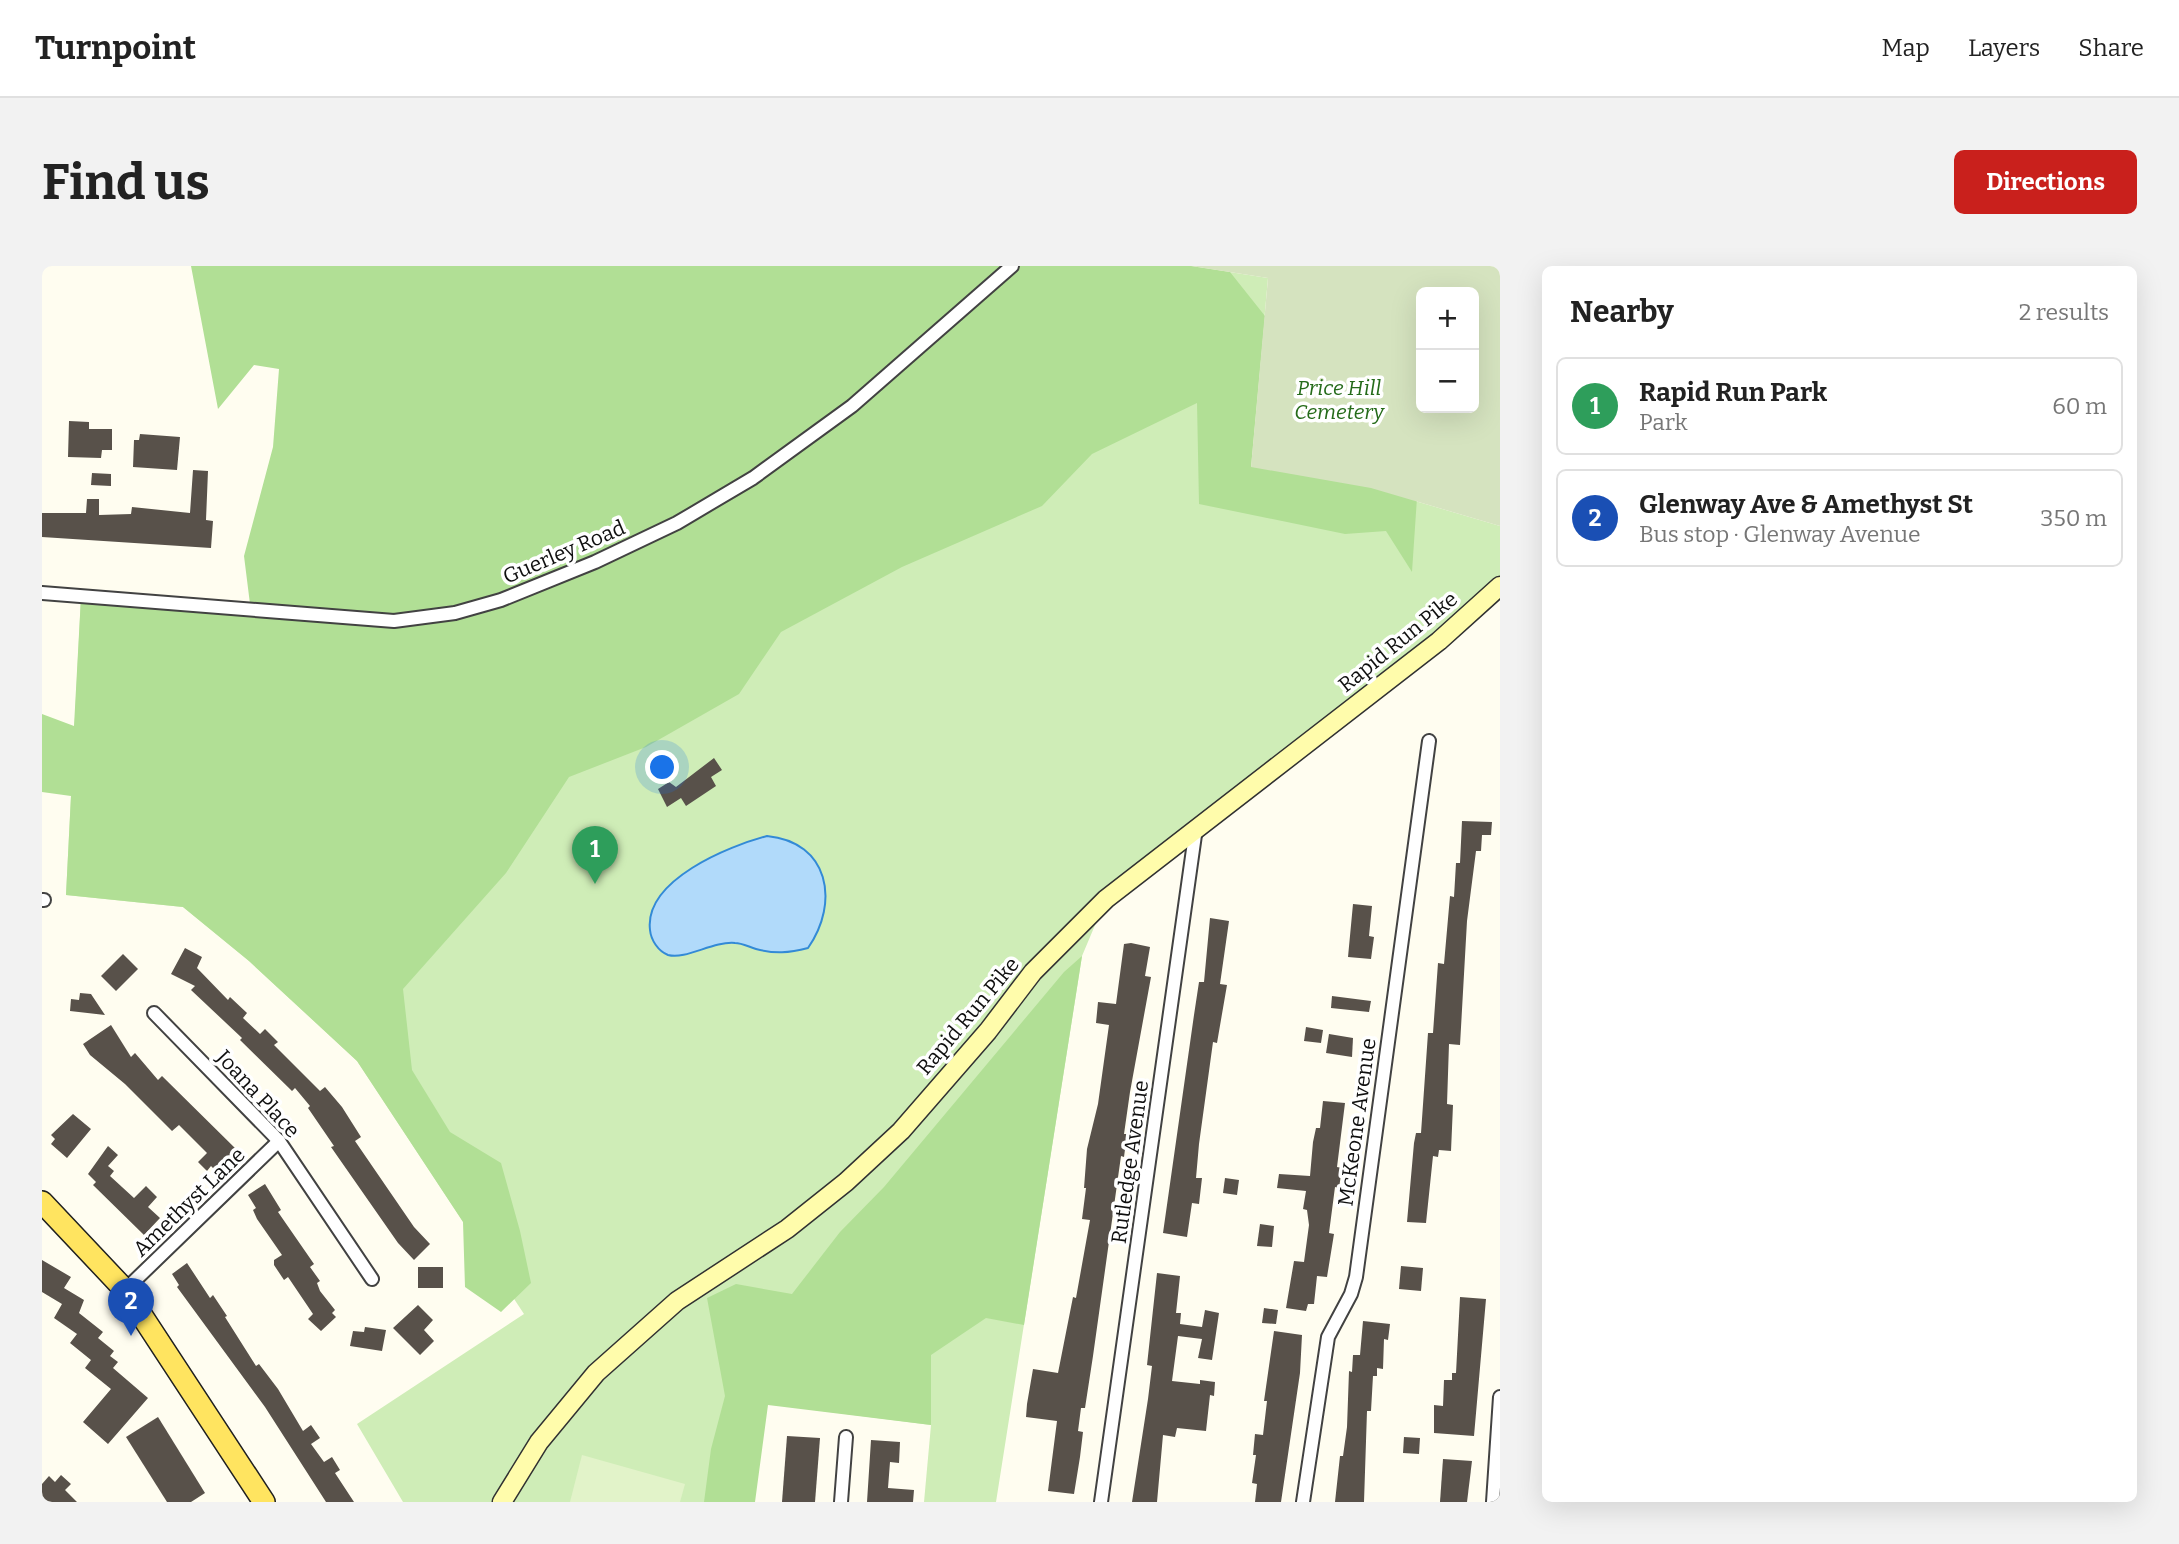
<!DOCTYPE html>
<meta charset="utf-8">
<style>
:root{--surface:#fff;--page:#f2f2f2;--text:#222;--muted:#767676;--line:#e0e0e0;--accent:#c9201c}
body{margin:0;font-family:Bitter,serif;background:var(--page);color:var(--text)}
.controls{position:absolute;right:21px;top:21px;display:grid;overflow:hidden;border-radius:10px;box-shadow:0 7px 28px #0002}
.controls button{width:63px;height:63px;display:grid;place-items:center;padding:0;border:0;border-bottom:2px solid var(--line);background:var(--surface);color:var(--text);font:35px sans-serif}
.you{position:absolute;left:621px;top:502px;width:24px;height:24px;margin:-18px;border:5px solid #fff;border-radius:50%;background:#1a73e8;box-shadow:0 0 0 10px #1a73e833}
.badge{display:grid;place-items:center;width:46px;height:46px;border-radius:50%;background:var(--accent);color:#fff;font-size:23px;font-weight:700}
.pin{position:absolute;translate:-50% -58px;filter:drop-shadow(0 2px 4px #0008)}
.pin::after{content:'';position:absolute;top:37px;width:24px;height:21px;background:inherit;clip-path:polygon(0 0,100% 0,50% 100%)}
.list{margin:0;padding:0;list-style:none}
h2{display:flex;justify-content:space-between;align-items:center;height:91px;margin:0;padding:0 28px;font-size:30px}
h2 small{font-size:23px;font-weight:400;color:var(--muted)}
.list li{display:grid;grid-template-columns:46px 1fr auto;gap:21px;align-items:center;box-sizing:border-box;height:98px;margin:0 14px 14px;padding:0 14px;border:2px solid var(--line);border-radius:10px}
.list b{display:block;font-size:26px;white-space:nowrap}
.list p{margin:0;font-size:23px;white-space:nowrap;color:var(--muted)}
.list em{font-size:23px;font-style:normal;color:var(--muted)}
.map{position:relative;flex:none;width:1458px;height:1236px;overflow:hidden;border-radius:10px}
header{display:flex;align-items:center;gap:42px;box-sizing:border-box;height:98px;padding:0 35px;background:var(--surface);border-bottom:2px solid var(--line)}
header strong{font-size:33px}
nav{display:flex;gap:38px;margin-inline-start:auto;font-size:24px}
.intro{display:flex;align-items:center;justify-content:space-between;box-sizing:border-box;height:168px;padding:0 42px}
h1{margin:0;font-size:49px}
.button{padding:18px 32px;border-radius:10px;background:var(--accent);color:#fff;font-size:24px;font-weight:700}
main{display:flex;gap:42px;padding:0 42px}
aside{flex:1;background:var(--surface);border-radius:10px;box-shadow:0 7px 28px #0002}
.map>svg:first-child{display:block}
.green{fill:#cfedb7}
.forest{fill:#b1df95}
.cemetery{fill:#d5e3bf;fill-rule:evenodd}
.pitch{fill:#e2f3c9}
.water{fill:#b1dafa;stroke:#338ad6;stroke-width:2}
.building{fill:#58514a}
.lines{fill:none;stroke-linecap:round;stroke-linejoin:round}
.street-casing{stroke:#424242;stroke-width:16}
.secondary-casing{stroke:#313131;stroke-width:21}
.primary-casing{stroke:#202020;stroke-width:24}
.street{stroke:#fff;stroke-width:12}
.secondary{stroke:#fffcab;stroke-width:18}
.primary{stroke:#ffe460;stroke-width:21}
.labels{text-anchor:middle;dominant-baseline:central;stroke-width:7;stroke-linejoin:round;paint-order:stroke}
.park-label{font-size:21px;font-style:italic;fill:#256b1a;stroke:#fff}
.street-label{font-size:21px;fill:#0f0f0f;stroke:#fff}
</style>
<header>
<strong>Turnpoint</strong>
<nav><a>Map</a><a>Layers</a><a>Share</a></nav>
</header>
<div class="intro"><h1>Find us</h1><a class="button">Directions</a></div>
<main>
<div class="map">
<svg width="1458" height="1236" viewBox="0 0 1458 1236">
<rect width="100%" height="100%" fill="#fffdf0"/>
<path class="green" d="M1149,0L1226,12L1209,201L1329,222L1458,260V320L1064,633L1040,690L954,1236H882L889,1159L694,1134L667,1236H361L315,1158L482,1048L315,795L207,695L141,641L24,629L39,331L210,346Z"/>
<g class="forest">
<path d="M149,0H1149L1188,6L1223,50L1209,201L1377,202L1370,306L1344,265L1303,268L1157,238L1155,137L1050,188L1000,240L860,301L739,366L697,428L604,481L527,511L464,607L361,723L370,804L408,866L459,897L478,965L489,1017L459,1046L423,1021L421,956L315,795L207,695L141,641L24,629L29,530L0,526V448L32,460L39,331L209,346L202,290L231,181L237,103L212,99L176,143Z"/>
<path d="M1040,690L982,1059L944,1052L889,1089V1159L726,1139L713,1236H662L669,1183L683,1130L665,1032L694,1018L750,1028L798,966L842,921L1022,706Z"/>
</g>
<path class="cemetery" d="M1149,0H1458V260L1329,222L1209,201L1226,12ZM1379,26H1432V142H1379Z"/>
<path class="pitch" d="M540,1189L643,1218L638,1236H528Z"/>
<path class="water" d="M725,570C787,576 798,636 766,682C747,687 733,688 714,683C707,681 700,677 693,677C671,675 644,694 626,689C616,685 609,674 608,664C602,614 687,580 725,570Z"/>
<g class="building">
<path d="M27,155L47,156V163H70V184H60L59,192L26,191Z"/>
<path d="M98,168L138,171L135,204L91,201L92,174H97Z"/>
<path d="M151,204L166,205L164,254L171,255L169,282L0,271V247H44L45,233H57V249L89,248L90,241L148,247Z"/>
<path d="M50,207L69,208V220L49,219Z"/>
<path d="M672,492L680,504L669,511L674,520L644,540L639,532L625,541L616,523L627,516L634,521Z"/>
<path d="M1420,555L1450,556L1449,569H1440L1439,585H1434L1425,655L1418,779L1407,778L1405,838L1411,839L1409,885L1397,884L1396,891L1391,890L1384,957L1365,956L1372,877L1374,867H1379L1386,767H1391L1396,697L1402,698L1408,630L1412,631L1414,597H1418Z"/>
<path d="M1311,638L1330,640L1327,670L1332,671L1329,693L1306,691Z"/>
<path d="M1168,652L1187,655L1178,718L1185,719L1175,777L1171,776L1157,878L1154,912H1160L1157,938L1150,937L1145,971L1121,967L1152,749L1157,716H1162Z"/>
<path d="M1089,677L1108,681L1103,710L1109,711L1088,826L1082,868H1085L1082,891L1079,890L1051,1090L1043,1142H1039L1036,1165L1041,1166L1038,1191L1032,1228L1006,1225L1015,1155L984,1151L985,1138L991,1103L1016,1107L1031,1031L1034,1032L1048,954L1040,953L1044,922H1042L1045,883L1056,838L1067,759L1054,757L1056,736L1074,738L1082,678Z"/>
<path d="M143,682L160,691L155,702L186,734L188,731L205,747L201,752L218,768L223,763L236,776L232,779L278,825L283,821L300,841L319,871L313,875L372,961L388,978L372,994L356,977L289,881L292,880L266,842L268,840L253,822L250,825L198,774L200,772L149,724L153,720L129,708Z"/>
<path d="M81,688L96,703L74,725L59,710Z"/>
<path d="M38,727L49,728L63,749L28,745L29,733L37,734Z"/>
<path d="M1290,730L1329,735L1327,746L1289,742Z"/>
<path d="M69,759L89,791L93,787L116,814L120,810L196,885L175,906L169,900L165,905L156,896L165,887L137,859L130,865L83,818L48,789L41,778Z"/>
<path d="M1264,761L1281,764L1279,777L1262,775Z"/>
<path d="M1287,768L1311,772L1310,791L1284,787Z"/>
<path d="M1281,835L1303,837L1295,901L1300,902L1297,922L1293,921L1287,967L1292,968L1285,1011L1275,1010L1272,1038H1266L1264,1045L1244,1042L1252,995L1262,996L1267,959L1265,944L1261,943L1264,925L1235,922L1237,908L1268,910L1271,876L1274,862H1278Z"/>
<path d="M31,848L49,863L25,892L9,878L13,873L9,869Z"/>
<path d="M66,880L76,889L66,900L72,905L68,910L92,932L104,920L115,931L106,941L118,952L102,969L51,919L54,916L46,908Z"/>
<path d="M1183,912L1197,914L1195,929L1181,927Z"/>
<path d="M223,918L239,944L236,946L272,998L268,1001L278,1015L275,1017L278,1025L293,1044L290,1047L294,1051L279,1065L266,1053L271,1048L246,1011L242,1014L232,999V994L240,989L215,953L211,944L214,942L206,929Z"/>
<path d="M1218,958L1232,960L1230,981L1215,980Z"/>
<path d="M0,994L29,1011L22,1022L42,1034L37,1047L61,1066L56,1072L72,1085L68,1090L76,1096L71,1102L106,1132L66,1178L41,1156L69,1123L43,1102L49,1094L28,1077L35,1068L12,1052L20,1038L0,1026Z"/>
<path d="M145,997L168,1032L171,1029L185,1050L183,1051L214,1100L217,1098L236,1123L261,1165L269,1159L278,1172L269,1178L282,1196L290,1191L298,1204L293,1207L312,1236H284L223,1141L135,1021L137,1019L130,1008Z"/>
<path d="M1359,1000L1381,1002L1379,1025L1357,1023Z"/>
<rect x="376" y="1001" width="25" height="21"/>
<path d="M1115,1007L1138,1010L1134,1047H1139L1138,1058L1160,1061L1163,1044L1177,1047L1170,1094L1156,1092L1160,1073L1136,1070L1130,1115L1158,1118V1114L1173,1116L1172,1130L1168,1129L1164,1165L1135,1162L1133,1171L1121,1169L1115,1236H1090L1106,1133L1110,1100L1105,1099Z"/>
<path d="M1418,1031L1444,1033L1432,1170L1392,1167V1139L1401,1140L1402,1114H1410V1107H1414Z"/>
<path d="M376,1039L391,1054L382,1064L392,1075L378,1089L351,1062Z"/>
<path d="M1222,1042L1236,1044L1234,1058L1220,1057Z"/>
<path d="M1321,1055L1348,1058L1346,1074L1342,1073L1341,1103L1335,1102V1110H1331L1329,1145H1325L1322,1236H1293L1298,1190H1301L1305,1161L1307,1105L1310,1106L1311,1089H1318Z"/>
<path d="M323,1061L344,1064L340,1085L308,1080L311,1065L322,1066Z"/>
<path d="M1232,1065L1260,1069L1258,1107L1239,1236H1213L1215,1218L1210,1217L1214,1189H1211L1213,1168L1221,1169L1225,1135H1222Z"/>
<path d="M116,1151L163,1227L149,1236H125L84,1171Z"/>
<path d="M745,1170L778,1172L773,1236H740Z"/>
<path d="M1362,1171L1378,1172L1377,1188L1361,1187Z"/>
<path d="M829,1174L858,1176L857,1197L848,1196L846,1222L872,1224L871,1236H825Z"/>
<path d="M1401,1193L1430,1195L1425,1236H1398Z"/>
<path d="M19,1209L29,1218L23,1224L35,1236H4L0,1232V1218L7,1210L13,1216Z"/>
</g>
<g class="lines">
<g class="street-casing">
<g id="street">
<path d="M0,327L352,355L413,347L459,334L553,296L635,257L711,212L810,140L970,0"/>
<path d="M0,634H2"/>
<path d="M112,747L237,875L330,1013"/>
<path d="M83,1024L237,875"/>
<path d="M799,1236L804,1171"/>
<path d="M1059,1236L1154,562"/>
<path d="M1261,1236L1286,1071L1309,1028L1314,1011L1387,475"/>
<path d="M1451,1236L1458,1131"/>
</g>
</g>
<g class="secondary-casing">
<path id="secondary" d="M460,1236L497,1176L554,1107L635,1035L745,963L804,916L859,865L946,765L991,706L1064,633L1397,375L1458,320"/>
</g>
<g class="primary-casing">
<path id="primary" d="M0,936L83,1024L222,1236"/>
</g>
<use href="#street" class="street"/>
<use href="#secondary" class="secondary"/>
<use href="#primary" class="primary"/>
</g>
<g class="labels">
<g class="park-label">
<text x="1297" y="122">Price Hill<tspan x="1297" dy="24">Cemetery</tspan></text>
</g>
<g class="street-label">
<text transform="translate(522 286) rotate(-23)">Guerley Road</text>
<text transform="translate(1356 376) rotate(-39)">Rapid Run Pike</text>
<text transform="translate(926 750) rotate(-50)">Rapid Run Pike</text>
<text transform="translate(216 828) rotate(47)">Joana Place</text>
<text transform="translate(1315 856) rotate(-82)">McKeone Avenue</text>
<text transform="translate(1088 896) rotate(-82)">Rutledge Avenue</text>
<text transform="translate(147 936) rotate(-44)">Amethyst Lane</text>
</g>
</g>
</svg>
<div class="controls">
<button>+</button>
<button>−</button>
</div>
<div class="you"></div>
<div class="pin badge" style="left:553px;top:618px;background:#2e9e5b">1</div>
<div class="pin badge" style="left:89px;top:1070px;background:#1a4fb4">2</div>
</div>
<aside>
<h2>Nearby<small>2 results</small></h2>
<ul class="list">
<li><span class="badge" style="background:#2e9e5b">1</span><div><b>Rapid Run Park</b><p>Park</p></div><em>60 m</em></li>
<li><span class="badge" style="background:#1a4fb4">2</span><div><b>Glenway Ave &amp; Amethyst St</b><p>Bus stop · Glenway Avenue</p></div><em>350 m</em></li>
</ul>
</aside>
</main>
